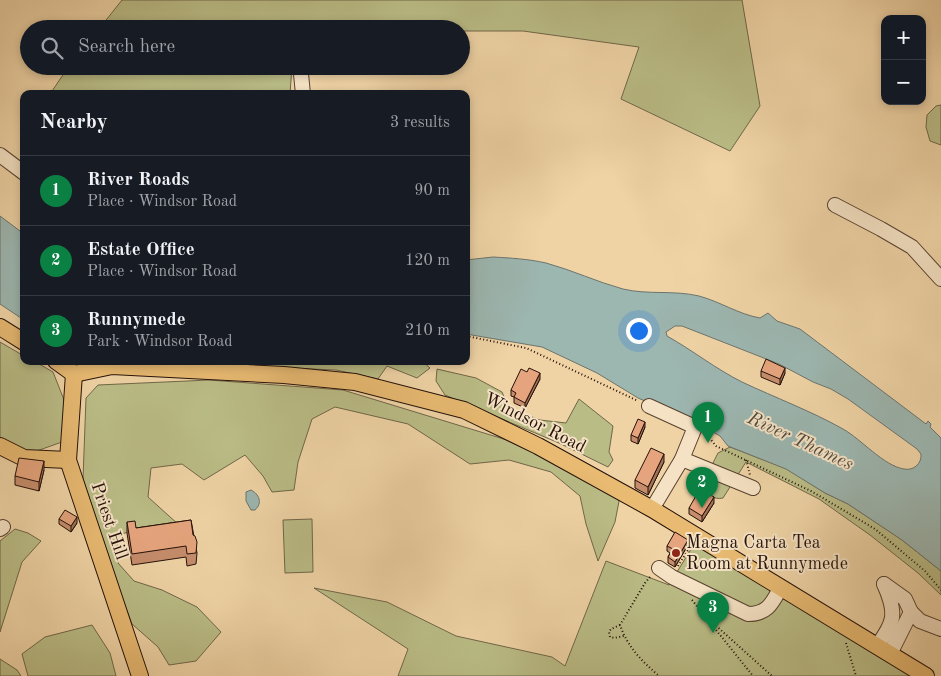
<!DOCTYPE html>
<meta charset="utf-8">
<style>
:root{--surface:#171b24;--page:#20242c;--text:#f1f3f6;--muted:#9ea1a6;--line:#363941;--accent:#0b8043}
body{margin:0;font-family:"Old Standard TT",serif;background:var(--page);color:var(--text)}
.controls{position:absolute;right:15px;top:15px;display:grid;overflow:hidden;border-radius:10px;box-shadow:0 2px 8px #0003}
.controls button{width:45px;height:45px;display:grid;place-items:center;padding:0;border:0;border-bottom:1px solid var(--line);background:var(--surface);color:var(--text);font:25px sans-serif}
.you{position:absolute;left:638px;top:330px;width:18px;height:18px;margin:-12px;border:4px solid #fff;border-radius:50%;background:#1a73e8;box-shadow:0 0 0 8px #1a73e833}
.badge{display:grid;place-items:center;width:32px;height:32px;border-radius:50%;background:var(--accent);color:#fff;font-size:16px;font-weight:700}
.pin{position:absolute;translate:-50% -41px;filter:drop-shadow(0 1px 2px #0008)}
.pin::after{content:'';position:absolute;top:26px;width:18px;height:15px;background:inherit;clip-path:polygon(0 0,100% 0,50% 100%)}
.list{margin:0;padding:0;list-style:none}
h2{display:flex;justify-content:space-between;align-items:center;height:65px;margin:0;padding:0 20px;font-size:21px}
h2 small{font-size:16px;font-weight:400;color:var(--muted)}
.list li{display:grid;grid-template-columns:32px 1fr auto;gap:15px;align-items:center;box-sizing:border-box;height:70px;padding:0 20px;border-top:1px solid var(--line)}
.list b{display:block;font-size:19px;white-space:nowrap}
.list p{margin:0;font-size:16px;white-space:nowrap;color:var(--muted)}
.list em{font-size:16px;font-style:normal;color:var(--muted)}
.icon{flex:none;width:28px;height:28px;fill:none;stroke:currentColor;stroke-width:2;stroke-linecap:round;stroke-linejoin:round}
.map{position:relative;flex:none;width:941px;height:676px;overflow:hidden}
.search{position:absolute;background:var(--surface);box-shadow:0 2px 8px #0003;left:20px;top:20px;width:450px;height:55px;display:flex;align-items:center;gap:12px;box-sizing:border-box;padding:0 18px;border-radius:28px;color:var(--muted);font-size:19px}
.panel{position:absolute;background:var(--surface);box-shadow:0 2px 8px #0003;left:20px;top:90px;width:450px;height:275px;border-radius:10px}
.map>svg:first-child{display:block}
.green{fill:#babc86;stroke:#706648}
.water{fill:#9cb6b0;stroke:#6c746d;fill-rule:evenodd}
.lines{fill:none;stroke-linecap:round;stroke-linejoin:round}
.minor-casing{stroke:#584230;stroke-width:16}
.major-casing{stroke:#251109;stroke-width:18}
.path{stroke:#251109;stroke-width:2;stroke-dasharray:1 2.5;stroke-linecap:butt}
.minor{stroke:#f5e2c4;stroke-width:14}
.major{stroke:#e8ba72;stroke-width:16}
.wall{fill:#c58d6c;stroke:#251109}
.shaded-wall{fill:#a07358;stroke:#251109}
.building{fill:#e5a47d;stroke:#251109}
.poi-dot{fill:#8f2418;stroke:#f5e2c4;stroke-width:2}
.labels{text-anchor:middle;dominant-baseline:central;stroke-width:4;stroke-linejoin:round;paint-order:stroke}
.street-label{font-size:18px;fill:#251109;stroke:#f5e2c4}
.poi-label{font-size:18px;fill:#251109;stroke:#f5e2c4;text-anchor:start}
.water-label{font-size:19px;font-style:italic;fill:#4f4b43;stroke:#f5e2c4}
</style>
<div class="map">
<svg width="941" height="676" viewBox="0 0 941 676">
<rect width="100%" height="100%" fill="#efd3a5"/>
<filter id="stains"><feTurbulence type="fractalNoise" baseFrequency=".004" numOctaves="4"/><feColorMatrix values="0 0 0 0 .2 0 0 0 0 .09 0 0 0 0 .02 0 0 0 .5 -.17"/></filter>
<radialGradient id="worn" r=".72"><stop offset=".6" stop-color="#630" stop-opacity="0"/><stop offset="1" stop-color="#630" stop-opacity=".3"/></radialGradient>
<g class="green">
<path d="M122,0H742L760,106L730,151L621,99L639,47L523,31H461V29H99Z"/>
<path d="M69,66H292L290,94H50Z"/>
<path d="M941,105V145L930,141L926,127L927,115L936,106Z"/>
<path d="M0,342L24,356V361H34L53,372L66,405L62,442L31,453L0,439Z"/>
<path d="M238,361H422L430,368L417,378L387,366L378,379L336,370L242,366Z"/>
<path d="M437,369L476,378L502,392L509,408L540,420L566,423L579,399L613,426L609,452L613,460L608,467L559,443L445,395L436,381Z"/>
<path d="M209,380L343,390L507,440L620,496L615,522L598,561L586,524L580,496L551,472L509,460L470,464L408,424L335,407L312,419L298,462L294,490L272,492L263,476L245,455L204,480L182,464L151,468L148,497L179,525L145,528L117,535L118,563L134,581L162,590L197,607L221,632L196,661L169,665L158,647L132,624L117,584L83,479L86,398L98,385Z"/>
<path d="M730,447L787,469L825,493L848,504L902,540L941,571V595L918,573L870,535L819,499L746,462L723,498C714,500 709,495 703,489L706,477L718,453Z"/>
<path d="M312,519L313,572L285,573L283,520Z"/>
<path d="M15,529L28,533L41,541L22,562L0,632V541Z"/>
<path d="M696,541L917,676H398L408,649L314,588L387,602L456,636L552,657L565,666L606,561L669,585Z"/>
<path d="M92,625L110,653L116,676H28L22,654L45,637Z"/>
<path d="M0,659L17,670L21,676H0Z"/>
</g>
<g class="water">
<path d="M0,216L24,234V320L0,304Z"/>
<path d="M493,257C510,258 529,259 546,263C572,270 597,282 623,289C648,295 674,290 699,296C721,302 738,314 760,318L768,313L777,321L800,329L926,424L928,421L931,424L930,427L941,438V571L902,540L848,504L825,493L786,469L728,446L720,436L671,408L668,411L638,398L597,373L542,347L466,334V260ZM675,326H682L779,364L813,382L831,389L848,399L917,449L921,454C922,464 913,471 904,469C884,466 861,439 843,429C811,411 776,398 742,382C716,369 692,350 667,336L666,332Z"/>
<path d="M251,490C259,494 263,503 255,510H251L246,501V492Z"/>
</g>
<g class="lines">
<g class="minor-casing">
<g id="minor">
<path d="M301,74L303,94"/>
<path d="M0,155L24,173"/>
<path d="M835,205L881,229L912,247L941,279"/>
<path d="M649,406L695,427L682,459L652,509"/>
<path d="M682,459L753,488"/>
<path d="M0,529L3,527"/>
<path d="M659,568L672,577L748,614C768,614 772,603 781,587"/>
<path d="M884,584L905,599L911,612L920,621L941,629"/>
<path d="M877,646C895,622 897,613 884,584"/>
<path d="M890,654L911,612"/>
</g>
</g>
<g class="major-casing">
<g id="major">
<path d="M0,327L24,342"/>
<path d="M56,361L74,374"/>
<path d="M74,374L112,366L284,375L355,382L464,410L538,446L652,509L926,676"/>
<path d="M74,374L68,460L140,676"/>
<path d="M0,446L24,458L68,460"/>
</g>
</g>
<g class="path">
<path d="M466,336L526,348L638,401"/>
<path d="M705,432L716,446L811,491L875,529L925,571L941,590"/>
<path d="M746,460L750,475"/>
<path d="M678,566L690,547"/>
<path d="M650,577L645,583L620,625C628,648 642,661 659,676"/>
<path d="M692,600L753,676"/>
<path d="M703,614L772,676"/>
<path d="M620,625L611,629L609,632L610,637L614,638L624,636"/>
<path d="M846,643L856,676"/>
</g>
<use href="#minor" class="minor"/>
<use href="#major" class="major"/>
</g>
<g class="wall">
<path d="M761,371L785,373L780,385L761,377Z"/>
<path d="M540,379L525,408L514,403V397L511,396V390Z"/>
<path d="M645,427L638,444L631,441V435Z"/>
<path d="M664,462L648,495L635,488V480Z"/>
<path d="M44,470L39,491L15,485V476Z"/>
<path d="M714,503L702,522L689,514V508Z"/>
<path d="M59,519L77,523L71,532L59,524Z"/>
<path d="M191,520L197,553L196,564L187,566L186,557L132,565L127,533V522L136,528Z"/>
<path d="M688,545L675,567L668,563V557L670,553L667,551V546Z"/>
</g>
<g class="shaded-wall">
<path d="M785,368V373L780,385V379Z"/>
<path d="M540,373V379L525,408V403Z"/>
<path d="M645,422V427L638,444V438Z"/>
<path d="M664,454V462L648,495V487Z"/>
<path d="M44,461V470L39,491V482Z"/>
<path d="M714,497V503L702,522V516Z"/>
<path d="M77,517V523L71,532V526Z"/>
<path d="M688,540V545L675,567V562Z"/>
</g>
<g class="building">
<path d="M766,359L785,368L780,379L761,371Z"/>
<path d="M529,368L540,373L525,403L514,397L516,393L511,390L521,369L527,372Z"/>
<path d="M638,419L645,422L638,438L631,435Z"/>
<path d="M651,448L664,454L648,487L635,480Z"/>
<path d="M19,458L44,461L39,482L15,476Z"/>
<path d="M705,492L714,497L702,516L689,508L697,494L701,497Z"/>
<path d="M65,510L77,517L71,526L59,519Z"/>
<path d="M191,520L193,535L195,536L197,542L196,553L187,554L186,546L132,554L127,522L135,521L136,528Z"/>
<path d="M675,532L688,540L675,562L668,557L673,549L667,546Z"/>
</g>
<circle class="poi-dot" cx="676" cy="553" r="5"/>
<g class="labels">
<g class="street-label">
<text transform="translate(535 423) rotate(27)">Windsor Road</text>
<text transform="translate(109 521) rotate(71)">Priest Hill</text>
</g>
<g class="poi-label">
<text x="686" y="543">Magna Carta Tea<tspan x="686" dy="21">Room at Runnymede</tspan></text>
</g>
<g class="water-label">
<text transform="translate(800 442) rotate(25)">River Thames</text>
</g>
</g>
<rect width="100%" height="100%" filter="url(#stains)"/>
<rect width="100%" height="100%" fill="url(#worn)"/>
</svg>
<div class="controls">
<button>+</button>
<button>−</button>
</div>
<div class="you"></div>
<div class="pin badge" style="left:708px;top:443px">1</div>
<div class="pin badge" style="left:702px;top:508px">2</div>
<div class="pin badge" style="left:713px;top:633px">3</div>
<div class="search"><svg class="icon" aria-label="search" viewBox="0 0 24 24"><circle cx="10" cy="10" r="6"/><path d="M15 15l6 6"/></svg>Search here</div>
<section class="panel">
<h2>Nearby<small>3 results</small></h2>
<ul class="list">
<li><span class="badge">1</span><div><b>River Roads</b><p>Place · Windsor Road</p></div><em>90 m</em></li>
<li><span class="badge">2</span><div><b>Estate Office</b><p>Place · Windsor Road</p></div><em>120 m</em></li>
<li><span class="badge">3</span><div><b>Runnymede</b><p>Park · Windsor Road</p></div><em>210 m</em></li>
</ul>
</section>
</div>
